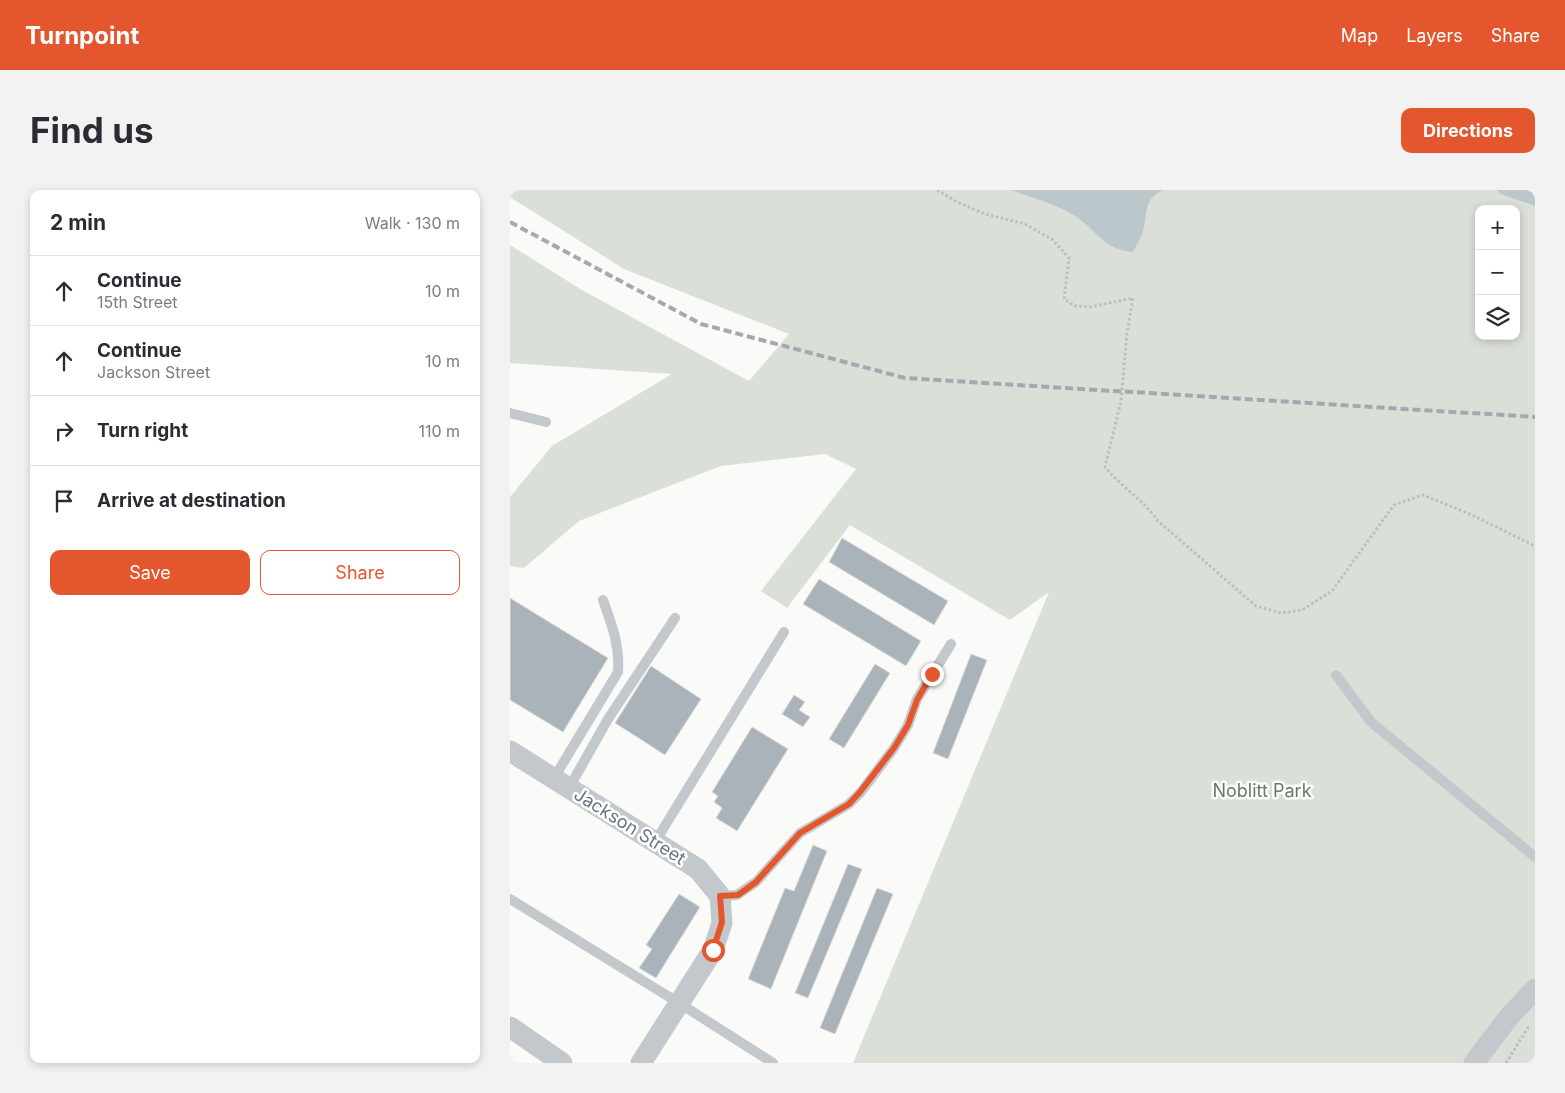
<!DOCTYPE html>
<meta charset="utf-8">
<style>
:root{--surface:#fff;--page:#f2f2f3;--text:#2b2b33;--muted:#7c7c81;--line:#e1e1e2;--accent:#e4572e}
body{margin:0;font-family:Inter,sans-serif;background:var(--page);color:var(--text)}
.controls{position:absolute;right:15px;top:15px;display:grid;overflow:hidden;border-radius:10px;box-shadow:0 2px 8px #0003}
.controls button{width:45px;height:45px;display:grid;place-items:center;padding:0;border:0;border-bottom:1px solid var(--line);background:var(--surface);color:var(--text);font:25px sans-serif}
.stop{position:absolute;width:15px;height:15px;margin:-11px;border:4px solid #e4572e;border-radius:50%;background:#fff}
.stop.end{background:#e4572e;border-color:#fff;box-shadow:0 1px 5px #0008}
.list{margin:0;padding:0;list-style:none}
h2{display:flex;justify-content:space-between;align-items:center;height:65px;margin:0;padding:0 20px;font-size:21px}
h2 small{font-size:16px;font-weight:400;color:var(--muted)}
.list li{display:grid;grid-template-columns:32px 1fr auto;gap:15px;align-items:center;box-sizing:border-box;height:70px;padding:0 20px;border-top:1px solid var(--line)}
.list b{display:block;font-size:19px;white-space:nowrap}
.list p{margin:0;font-size:16px;white-space:nowrap;color:var(--muted)}
.list em{font-size:16px;font-style:normal;color:var(--muted)}
.actions{display:flex;gap:10px;padding:15px 20px}
.actions a{flex:1;padding:11px 0;border:1px solid var(--accent);border-radius:10px;text-align:center;font-size:18px;color:var(--accent)}
.actions .main{background:var(--accent);color:#fff}
.icon{flex:none;width:28px;height:28px;fill:none;stroke:currentColor;stroke-width:2;stroke-linecap:round;stroke-linejoin:round}
.map{position:relative;flex:none;width:1025px;height:873px;overflow:hidden;border-radius:10px}
header{display:flex;align-items:center;gap:30px;box-sizing:border-box;height:70px;padding:0 25px;background:var(--accent);color:#fff}
header strong{font-size:24px}
nav{display:flex;gap:28px;margin-inline-start:auto;font-size:18px}
.intro{display:flex;align-items:center;justify-content:space-between;box-sizing:border-box;height:120px;padding:0 30px}
h1{margin:0;font-size:35px}
.button{padding:12px 22px;border-radius:10px;background:var(--accent);color:#fff;font-size:18px;font-weight:700}
main{display:flex;gap:30px;padding:0 30px}
aside{flex:1;background:var(--surface);border-radius:10px;box-shadow:0 2px 8px #0003}
.map>svg:first-child{display:block}
.green{fill:#dadfd7;fill-rule:evenodd}
.water{fill:#bbc7cb}
.building{fill:#aab3b9;stroke:#dcdcda}
.lines{fill:none;stroke-linecap:round;stroke-linejoin:round}
.path{stroke:#bbbfc2;stroke-width:3;stroke-dasharray:2.5 2.5;stroke-linecap:butt}
.service{stroke:#c3c8cc;stroke-width:10}
.minor{stroke:#c3c8cc;stroke-width:21}
.rail{stroke:#a2aab0;stroke-width:4;stroke-dasharray:8 4;stroke-linecap:butt}
.route{stroke:#e4572e;stroke-width:6}
.labels{text-anchor:middle;dominant-baseline:central;stroke-width:5;stroke-linejoin:round;paint-order:stroke}
.park-label{font-size:18px;fill:#687a64;stroke:#fff}
.street-label{font-size:18px;fill:#657683;stroke:#fff}
</style>
<header>
<strong>Turnpoint</strong>
<nav><a>Map</a><a>Layers</a><a>Share</a></nav>
</header>
<div class="intro"><h1>Find us</h1><a class="button">Directions</a></div>
<main>
<aside>
<h2>2 min<small>Walk · 130 m</small></h2>
<ul class="list">
<li><svg class="icon" aria-label="ahead" viewBox="0 0 24 24"><path d="M12 20V5M6 11l6-6 6 6"/></svg><div><b>Continue</b><p>15th Street</p></div><em>10 m</em></li>
<li><svg class="icon" aria-label="ahead" viewBox="0 0 24 24"><path d="M12 20V5M6 11l6-6 6 6"/></svg><div><b>Continue</b><p>Jackson Street</p></div><em>10 m</em></li>
<li><svg class="icon" aria-label="right" viewBox="0 0 24 24"><path d="M7 20v-9h11M14 6l5 5-5 5"/></svg><div><b>Turn right</b></div><em>110 m</em></li>
<li><svg class="icon" aria-label="arrive" viewBox="0 0 24 24"><path d="M6 21V4h12l-3 4 3 4H6"/></svg><div><b>Arrive at destination</b></div></li>
</ul>
<div class="actions"><a class="main">Save</a><a>Share</a></div>
</aside>
<div class="map">
<svg width="1025" height="873" viewBox="0 0 1025 873">
<rect width="100%" height="100%" fill="#fafaf8"/>
<path class="green" d="M0,0H1025V873H343L539,402L500,430L340,335L277,418L251,401L346,279L315,264L211,276L69,331L14,378L0,376V307L42,256L162,184L0,173V55L72,100L239,191L279,144L114,79L0,7ZM969,19H1006V146H969Z"/>
<g class="water">
<path d="M501,0H653C633,9 638,23 633,41C631,48 626,56 623,62C592,59 587,40 565,26C546,14 522,8 501,0Z"/>
<path d="M987,0H1025V16L991,4Z"/>
</g>
<g class="building">
<path d="M332,348L438,411L424,435L319,372Z"/>
<path d="M309,389L411,451L396,476L293,414Z"/>
<path d="M0,408L98,468L53,542L0,510Z"/>
<path d="M461,464L477,470L438,569L423,563Z"/>
<path d="M365,474L380,483L334,558L319,549Z"/>
<path d="M141,476L191,509L155,565L105,533Z"/>
<path d="M284,505L295,512L289,520L300,527L293,537L272,524Z"/>
<path d="M242,537L278,559L227,641L206,628L212,618L204,612L208,606L202,602Z"/>
<path d="M303,655L317,661L261,799L238,789L275,698L284,701Z"/>
<path d="M338,674L352,679L298,808L285,803Z"/>
<path d="M367,698L383,704L325,844L310,838Z"/>
<path d="M169,704L190,717L146,788L129,778L142,759L136,755Z"/>
</g>
<g class="lines">
<g class="path">
<path d="M427,0L447,12L475,24L515,34L543,50L559,68L554,109L565,116L580,117L623,108L617,143L611,211L595,277C611,297 634,310 648,331L746,416L771,423L792,420L822,401L884,315L913,305L960,324L1025,356"/>
<path d="M996,873L1019,836"/>
</g>
<g class="service">
<path d="M0,223L36,232"/>
<path d="M826,485L861,532L1025,667"/>
<path d="M44,588L108,482C110,456 102,435 93,410"/>
<path d="M59,598L98,529L165,428"/>
<path d="M145,652L274,442"/>
<path d="M210,706L227,705L246,692L290,643L339,614L351,602L384,558L398,535L407,509L441,454"/>
<path d="M0,709L169,813L263,873"/>
</g>
<g class="minor">
<path d="M0,561L188,679L210,706L212,733L203,760L131,873"/>
<path d="M0,837L52,873"/>
<path d="M964,873L998,828L1025,799"/>
</g>
<path class="rail" d="M0,32L191,134L395,188L1025,227"/>
</g>
<g class="lines">
<path class="route" d="M203,760L212,732L210,706L228,705L246,692L290,643L339,614L350,602L384,558L398,535L407,510L422,484"/>
</g>
<g class="labels">
<g class="park-label">
<text x="752" y="600">Noblitt Park</text>
</g>
<g class="street-label">
<text transform="translate(120 636) rotate(32)">Jackson Street</text>
</g>
</g>
</svg>
<div class="controls">
<button>+</button>
<button>−</button>
<button><svg class="icon" aria-label="layers" viewBox="0 0 24 24"><path d="M12 4l9 5-9 5-9-5zM3 14l9 5 9-5"/></svg></button>
</div>
<div class="stop" style="left:203px;top:760px"></div>
<div class="stop end" style="left:422px;top:484px"></div>
</div>
</main>
